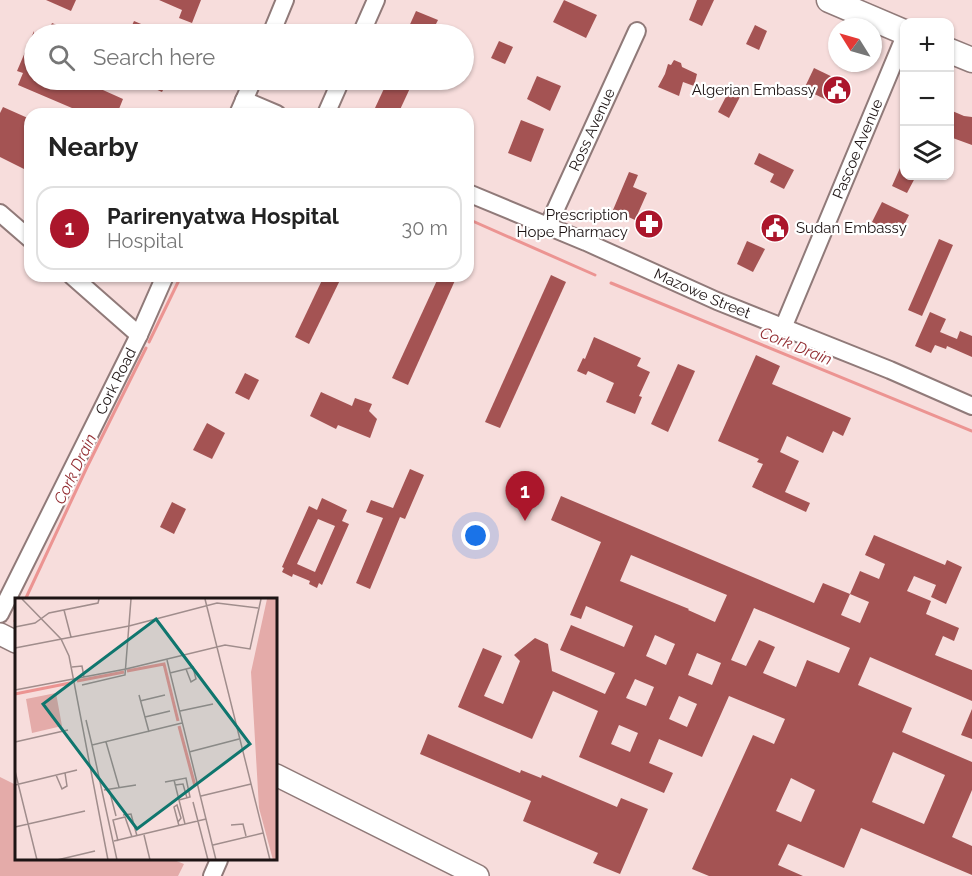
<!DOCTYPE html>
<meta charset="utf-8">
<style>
:root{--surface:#fff;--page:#f2f2f2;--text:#222;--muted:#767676;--line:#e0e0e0;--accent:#ab162b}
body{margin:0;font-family:Raleway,sans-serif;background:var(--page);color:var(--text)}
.controls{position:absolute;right:18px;top:18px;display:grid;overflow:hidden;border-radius:12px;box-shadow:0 2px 4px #0004}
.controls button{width:54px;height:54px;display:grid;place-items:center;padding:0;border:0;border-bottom:2px solid var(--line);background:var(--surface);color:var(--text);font:30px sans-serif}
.compass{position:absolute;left:828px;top:18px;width:54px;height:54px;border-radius:50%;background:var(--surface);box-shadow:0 2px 4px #0004;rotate:307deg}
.you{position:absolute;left:476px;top:536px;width:21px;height:21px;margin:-15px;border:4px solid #fff;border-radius:50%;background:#1a73e8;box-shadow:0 0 0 9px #1a73e833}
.badge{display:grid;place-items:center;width:39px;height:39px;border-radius:50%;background:var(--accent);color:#fff;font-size:20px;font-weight:700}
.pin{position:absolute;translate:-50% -50px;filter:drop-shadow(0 2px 3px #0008)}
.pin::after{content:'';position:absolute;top:32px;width:21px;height:18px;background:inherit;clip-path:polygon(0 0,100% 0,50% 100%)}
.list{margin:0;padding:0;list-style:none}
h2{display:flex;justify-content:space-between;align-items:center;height:78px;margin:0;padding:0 24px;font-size:26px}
h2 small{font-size:20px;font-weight:400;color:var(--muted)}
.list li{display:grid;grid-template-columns:39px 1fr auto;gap:18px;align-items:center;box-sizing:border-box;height:84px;margin:0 12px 12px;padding:0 12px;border:2px solid var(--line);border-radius:18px}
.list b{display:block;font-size:22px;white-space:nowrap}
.list p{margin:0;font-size:20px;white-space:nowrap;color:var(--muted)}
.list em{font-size:20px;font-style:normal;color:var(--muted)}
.icon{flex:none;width:33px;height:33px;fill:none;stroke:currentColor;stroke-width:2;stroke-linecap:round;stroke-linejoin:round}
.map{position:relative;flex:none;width:972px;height:876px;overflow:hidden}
.search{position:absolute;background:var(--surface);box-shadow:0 2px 4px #0004;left:24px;top:24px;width:450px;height:66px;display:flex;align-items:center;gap:15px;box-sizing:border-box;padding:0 21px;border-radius:33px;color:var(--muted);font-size:22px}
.panel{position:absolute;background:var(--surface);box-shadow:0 2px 4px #0004;left:24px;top:108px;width:450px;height:174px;border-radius:18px}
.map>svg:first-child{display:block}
.green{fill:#e4aba9}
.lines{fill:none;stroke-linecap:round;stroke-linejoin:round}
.stream{stroke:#ec9492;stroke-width:3}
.building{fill:#a45353;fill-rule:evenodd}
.minor-casing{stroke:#907a79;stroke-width:20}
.major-casing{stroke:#907a79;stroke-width:24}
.highway-casing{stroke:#907a79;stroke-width:27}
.minor{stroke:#fff;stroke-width:16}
.major{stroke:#fff;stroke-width:21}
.highway{stroke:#fff;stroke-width:24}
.labels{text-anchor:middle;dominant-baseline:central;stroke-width:4.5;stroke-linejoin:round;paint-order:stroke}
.poi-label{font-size:15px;fill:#1d1414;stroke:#fff;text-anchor:end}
.street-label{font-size:15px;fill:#1d1414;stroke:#fff}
.water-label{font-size:16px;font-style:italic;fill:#932d32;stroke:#fff}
.inset-river{fill:none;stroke:#ec9492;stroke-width:3}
.inset-road{fill:none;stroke:#a08d8c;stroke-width:1.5}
.view{fill:#0f766e;fill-opacity:0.15;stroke:#0f766e;stroke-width:3}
.inset-edge{fill:none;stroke:#1d1414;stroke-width:3}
</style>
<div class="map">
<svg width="972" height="876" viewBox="0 0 972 876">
<rect width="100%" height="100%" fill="#f7dddc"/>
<path class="green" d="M0,777L16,785V860H174L184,864L178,876H0Z"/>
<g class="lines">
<g class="stream">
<path d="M468,219L595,275"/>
<path d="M611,283L972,431"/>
<path d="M149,342L181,276"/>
<path d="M25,600L87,467L146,348"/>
<path d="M15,621L16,618"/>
</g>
</g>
<g class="building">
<path d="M46,0H76L71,11Z"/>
<path d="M159,0H201L192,23L179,18L182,10Z"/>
<path d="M564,0L597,15L586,38L553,22Z"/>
<path d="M697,0H714L702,26L689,20Z"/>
<path d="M416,11L438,20L431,34H414L407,31Z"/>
<path d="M134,21L165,34H128Z"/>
<path d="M52,23L80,34H47Z"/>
<path d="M755,25L767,31L759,50L746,44Z"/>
<path d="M34,31V80H96L94,86L123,99L117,114H86L18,85L23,73L17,71Z"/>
<path d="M499,41L513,47L505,64L491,58Z"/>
<path d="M674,60L681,63L682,67L697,74L694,86L683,82L679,96L658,87L665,74L668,64L671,65Z"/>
<path d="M814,68L843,82L833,103L804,89Z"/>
<path d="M537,76L561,86L550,111L527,99Z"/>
<path d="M135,80H168L162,92Z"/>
<path d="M388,80H396L411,86L398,114H389L375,108Z"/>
<path d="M731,87L742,93L729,118L718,112Z"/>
<path d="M3,107L30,119V172L0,157V113Z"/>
<path d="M950,110L964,116L972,117V145L950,137Z"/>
<path d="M521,120L544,129L531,162L508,153Z"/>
<path d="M759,153L794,170L784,189L770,182L774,174L754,164Z"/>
<path d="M904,159V176H916L907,193L892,186Z"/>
<path d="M629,172L638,175L633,187L647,193L635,220L613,210Z"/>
<path d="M882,202L909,215L904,225L898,222L893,232L872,222Z"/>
<path d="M939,239L953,245L922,316L908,310Z"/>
<path d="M747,241L765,249L753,272L737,264Z"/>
<path d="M551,275L566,282L500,428L485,422Z"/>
<path d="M324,276H342L309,344L295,337Z"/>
<path d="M439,276H457L408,385L392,378Z"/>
<path d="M930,312L946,319L940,332L957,339L960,331L972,336V357L947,346L946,349L935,345L931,353L915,346Z"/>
<path d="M594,337L641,358L637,366L650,372L639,396L642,397L635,414L606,402L614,383L588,371L586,375L577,371L583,358L585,359Z"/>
<path d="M756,355L780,366L772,384L851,418L843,436L833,431L823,453L787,436L780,452L799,461L785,492L810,503L806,512L752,487L763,464L757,462L759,459L718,441Z"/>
<path d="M678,364L695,371L668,432L651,424Z"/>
<path d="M245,373L259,380L249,400L235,393Z"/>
<path d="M321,392L352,406L355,398L372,404L369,411L377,419L370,438L338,425L336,429L310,416Z"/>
<path d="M207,423L225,433L212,459L193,450Z"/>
<path d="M410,469L424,475L405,519L400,517L370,589L356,583L383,518L366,512L371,500L393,508Z"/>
<path d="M561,496L814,603L823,583L850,594L860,571L879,579L885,564L865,555L874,535L945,565L947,560L962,567L946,604L931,597L936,585L914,576L907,591L931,601L926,614L959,628L954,641L943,636L935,655L972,670V701L870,657L858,685L912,708L902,732L972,762V790L952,837L972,846V875L861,828L844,868L788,844L778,865L803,876H709L692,869L753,735L774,744L785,719L729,696L702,757L659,739L649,763L673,773L664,793L579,757L598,711L553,691L532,739L458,707L483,648L502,656L484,696L503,704L520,661L514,655L535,638L548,644L552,671L605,694L615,673L560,650L571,625L624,647L633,626L586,606L581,619L570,615L601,542L551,520ZM631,555L727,595L715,622L688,610L689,609L620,581ZM850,594L869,602L860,623L841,615ZM754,608L850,648L839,673L807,660L796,687L763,673L775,647L759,640L746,666L731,660ZM655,635L675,644L666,665L646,656ZM697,653L721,663L712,685L688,675ZM635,679L654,687L646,706L626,698ZM679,696L697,704L687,727L669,719ZM619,725L638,733L630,752L611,744ZM893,752L945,775L924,824L872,802ZM791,778L815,790L801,822L776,811Z"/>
<path d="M322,498L347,510L342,521L349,524L322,585L319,583L317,588L309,584L310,581L293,574L292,577L282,572L284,568L282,567L309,506L317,510ZM318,519L335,526L315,572L297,564Z"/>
<path d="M172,502L186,509L174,534L160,527Z"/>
<path d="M972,709V739L961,735Z"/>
<path d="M428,734L520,773L521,770L541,778L542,775L617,807L621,798L648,809L620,874L593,863L598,853L523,821L531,801L420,754Z"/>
</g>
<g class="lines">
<g class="minor-casing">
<g id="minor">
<path d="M271,34L285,0"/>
<path d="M361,34L376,0"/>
<path d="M244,100L277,114"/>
<path d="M238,114L253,80"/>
<path d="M326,114L341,80"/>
<path id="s1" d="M468,193L586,242L717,301L890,370L972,406"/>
<path d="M0,213L30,239"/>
<path id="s2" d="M548,226L637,31"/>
<path d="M72,276L139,335"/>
<path id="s3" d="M783,328L904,38"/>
<path id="s4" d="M0,614L139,335L165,276"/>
<path d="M212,876L219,860"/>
</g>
</g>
<g class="major-casing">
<g id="major">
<path d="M0,634L16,642"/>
<path d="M276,775L478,876"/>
</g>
</g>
<g class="highway-casing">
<g id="highway">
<path d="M829,0L904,32"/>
<path d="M950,51L972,60"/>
</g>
</g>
<use href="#minor" class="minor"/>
<use href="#major" class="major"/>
<use href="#highway" class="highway"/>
</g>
<defs>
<g id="civic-disc" transform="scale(1.5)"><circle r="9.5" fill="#ab162b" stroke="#fff"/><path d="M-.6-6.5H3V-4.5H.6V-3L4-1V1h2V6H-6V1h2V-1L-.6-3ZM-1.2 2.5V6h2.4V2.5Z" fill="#fff"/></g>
<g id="pharmacy-disc" transform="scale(1.5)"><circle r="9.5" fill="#ab162b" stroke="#fff"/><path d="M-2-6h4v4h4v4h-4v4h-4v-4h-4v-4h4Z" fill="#fff"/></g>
</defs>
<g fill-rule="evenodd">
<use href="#civic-disc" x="837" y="90"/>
<use href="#pharmacy-disc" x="649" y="224"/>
<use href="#civic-disc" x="775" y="228"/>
</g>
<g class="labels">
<g class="poi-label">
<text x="816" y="90">Algerian Embassy</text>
<text x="628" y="215">Prescription<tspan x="628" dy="17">Hope Pharmacy</tspan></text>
<text x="796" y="228" text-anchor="start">Sudan Embassy</text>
</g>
<g class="street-label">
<text stroke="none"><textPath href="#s2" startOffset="106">Ross Avenue</textPath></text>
<text stroke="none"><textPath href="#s3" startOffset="194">Pascoe Avenue</textPath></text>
<text stroke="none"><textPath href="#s1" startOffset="255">Mazowe Street</textPath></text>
<text stroke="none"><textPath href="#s4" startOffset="260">Cork Road</textPath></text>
</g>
<g class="water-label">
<text transform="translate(796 346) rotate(22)">Cork Drain</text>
<text transform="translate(75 469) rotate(-64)">Cork Drain</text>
</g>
</g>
<g transform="translate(15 598)">
<rect width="262" height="262" fill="#f7dddc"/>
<path d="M252,1H263L262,262H258L244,210L236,74ZM41,95L47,128L17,135L11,101Z" fill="#e4aba9"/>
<path class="inset-river" d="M112,73L149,66L163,123M62,83L109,74M0,96L55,85M164,128L180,188"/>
<path class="inset-road" d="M7,1L46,41L54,58L93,262M190,1L255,262M49,12L56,39M0,29L20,25L34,15L83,5L84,1M0,50L114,28L202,5L243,10M152,62L201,262M57,69L67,68L69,79M171,71L176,84L181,81L178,69M155,75L179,69M67,87L110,77L116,1M0,92L111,71L210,47L235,51L246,1M124,97L134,134M125,103L150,97M165,113L198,106M130,119L155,113M71,122L77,147M0,144L53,132M91,144L104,189M174,154L224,141M0,173L22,262M41,177L47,191L52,188L50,175M159,182L170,226M150,184L171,180L175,199L164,202M0,187L62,172M160,187L168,186L172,200M94,191L101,218M89,192L121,187M186,198L236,186M178,204L193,262M108,217L116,216L122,238M163,224L166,220L162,207L159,209L163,224L164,228M216,227L228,226L231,238M0,229L70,213M129,237L135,262M99,243L191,221M103,243L98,222L110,219L117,239M198,247L248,235M42,262L80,253M102,262L77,147L167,125"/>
<path class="view" d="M141,21L235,146L122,231L28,106Z"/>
<rect width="262" height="262" class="inset-edge"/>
</g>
</svg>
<div class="controls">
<button>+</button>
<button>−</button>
<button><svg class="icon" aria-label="layers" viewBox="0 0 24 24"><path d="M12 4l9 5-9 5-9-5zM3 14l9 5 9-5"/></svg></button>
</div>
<svg class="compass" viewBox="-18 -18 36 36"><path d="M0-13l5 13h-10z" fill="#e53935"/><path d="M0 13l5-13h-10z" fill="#767676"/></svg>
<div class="you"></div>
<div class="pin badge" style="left:525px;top:521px">1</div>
<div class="search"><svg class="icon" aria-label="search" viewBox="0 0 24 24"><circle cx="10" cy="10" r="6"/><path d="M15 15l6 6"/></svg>Search here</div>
<section class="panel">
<h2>Nearby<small></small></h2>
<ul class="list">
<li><span class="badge">1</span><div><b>Parirenyatwa Hospital</b><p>Hospital</p></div><em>30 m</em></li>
</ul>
</section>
</div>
